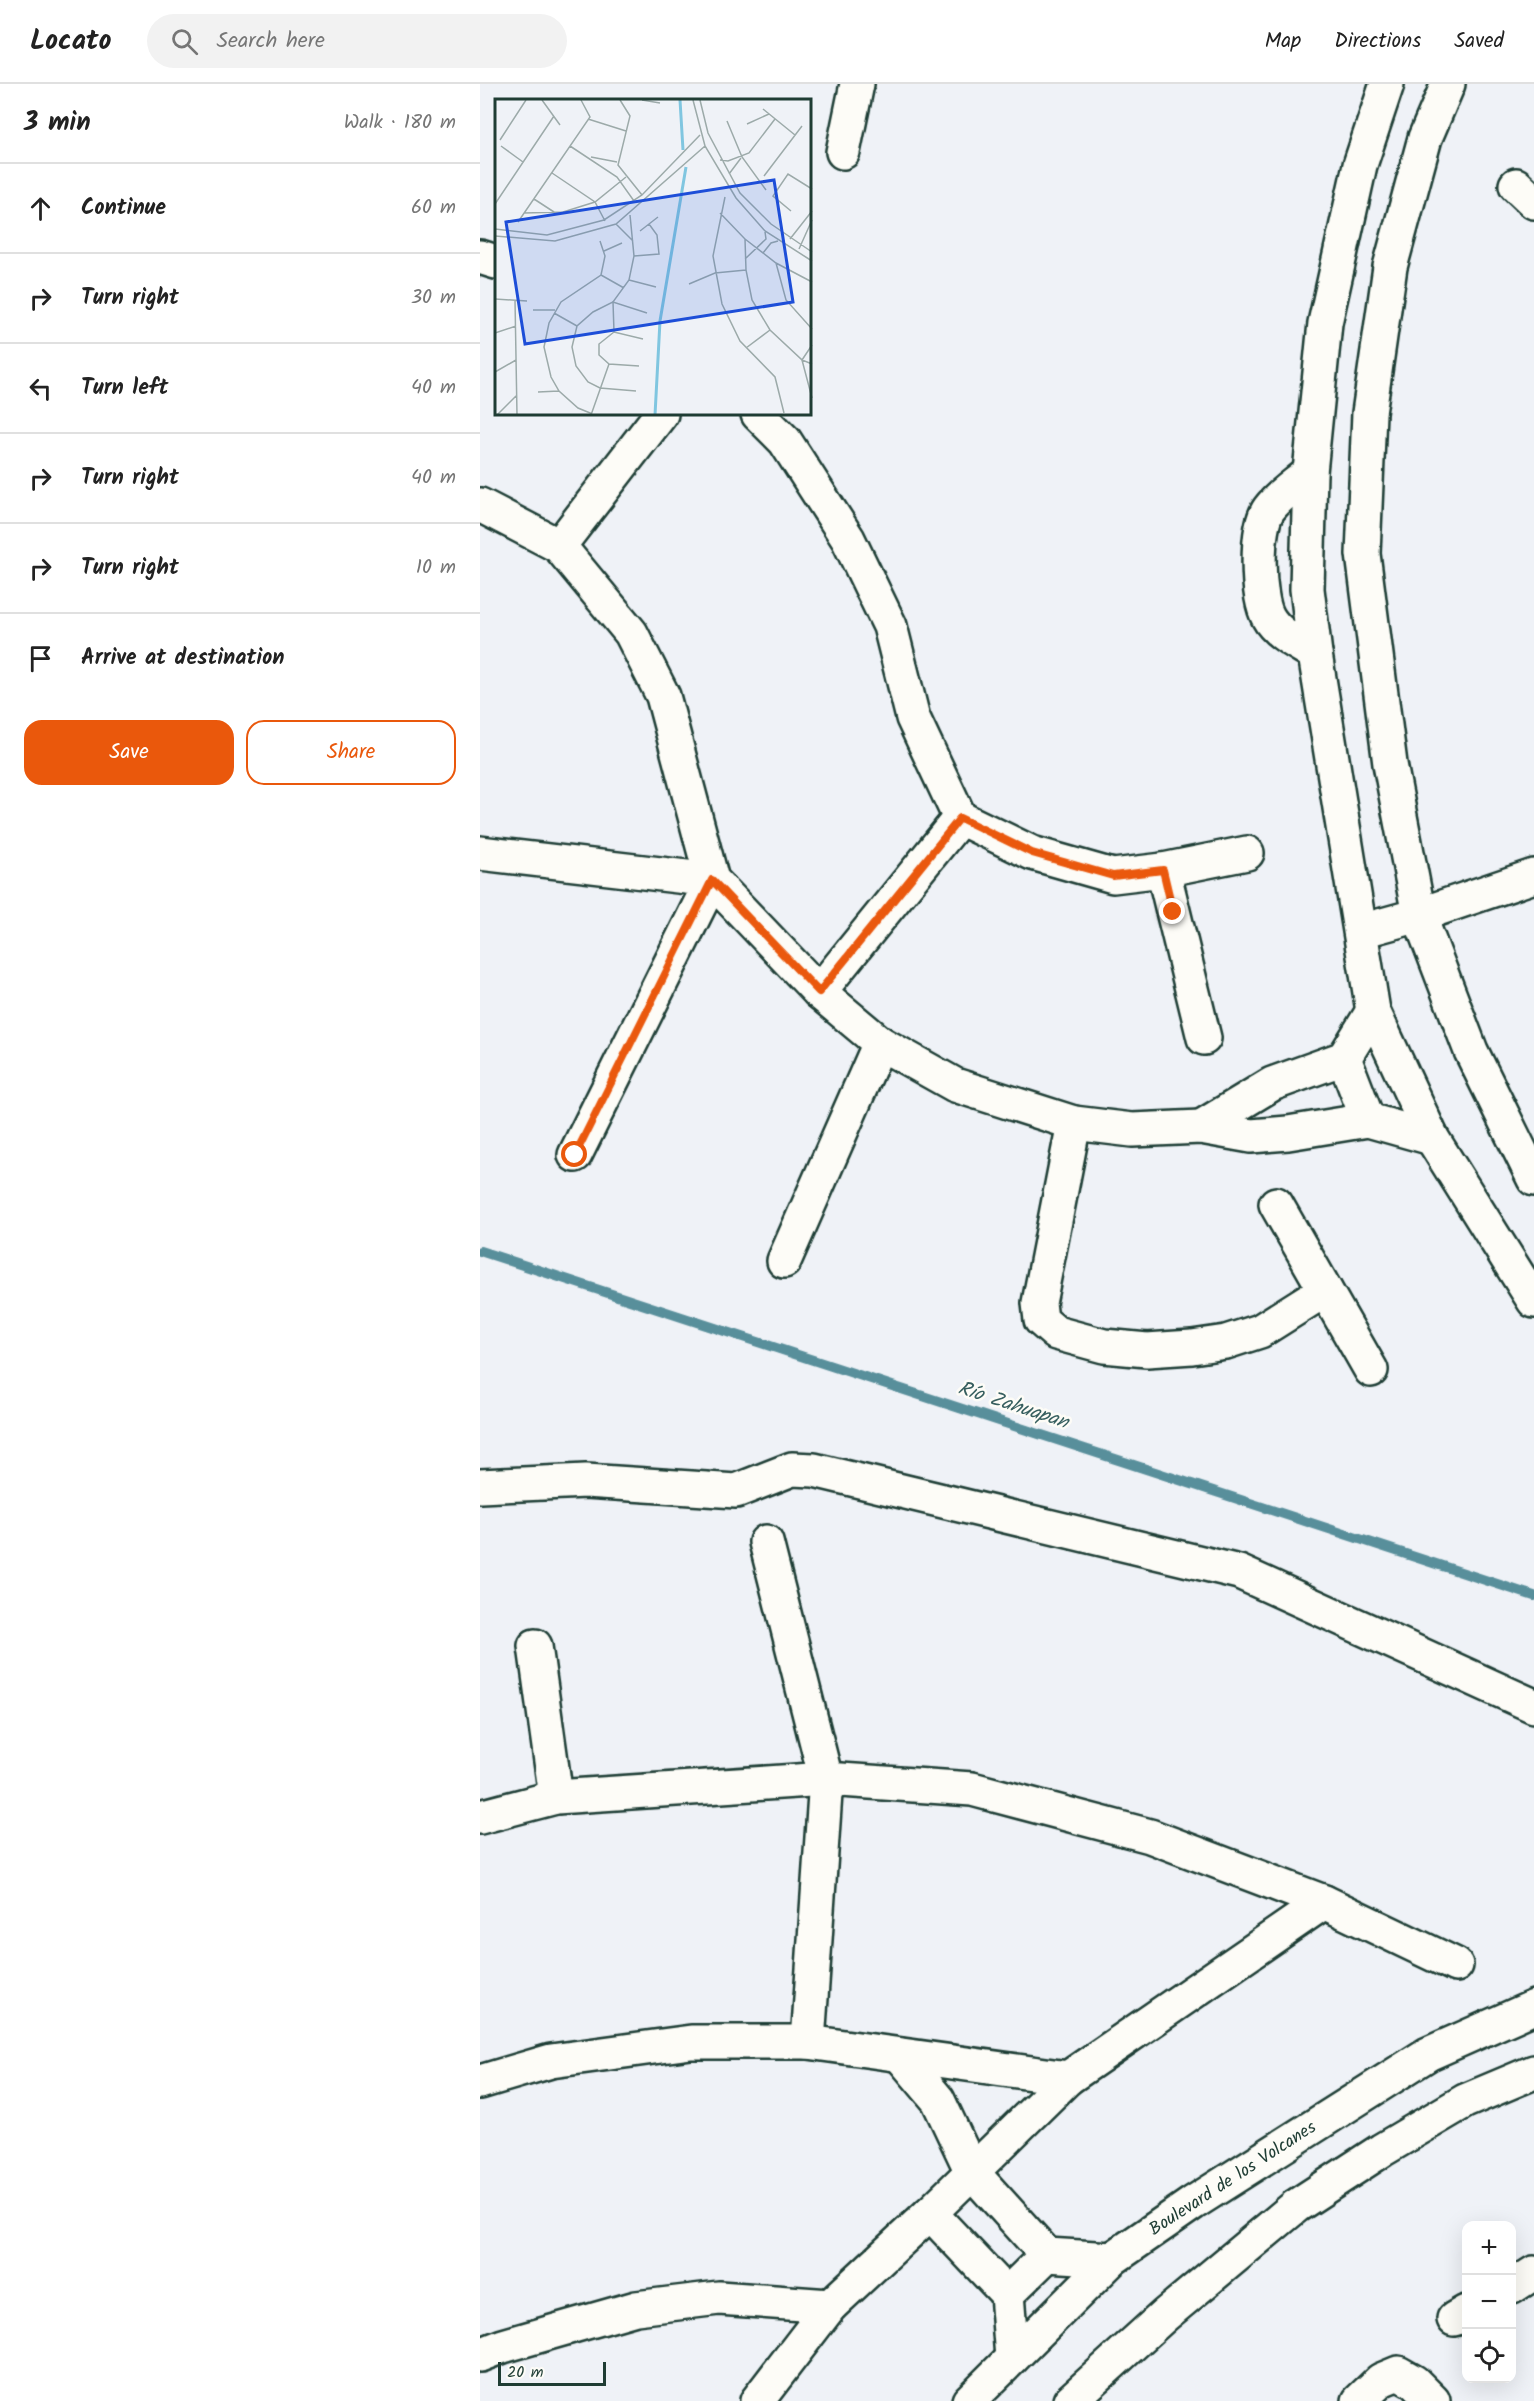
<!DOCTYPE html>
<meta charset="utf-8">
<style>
:root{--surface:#fff;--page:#f2f2f2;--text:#222;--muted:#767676;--line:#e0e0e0;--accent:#ea580c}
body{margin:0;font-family:Kalam,sans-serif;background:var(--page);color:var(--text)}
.controls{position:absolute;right:18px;bottom:18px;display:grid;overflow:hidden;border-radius:12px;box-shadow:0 6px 24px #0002}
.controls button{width:54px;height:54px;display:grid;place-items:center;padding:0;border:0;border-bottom:2px solid var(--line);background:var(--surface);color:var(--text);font:30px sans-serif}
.scale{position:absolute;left:18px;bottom:15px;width:108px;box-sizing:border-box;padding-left:6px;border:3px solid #1f3d34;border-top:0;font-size:16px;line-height:21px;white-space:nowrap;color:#1f3d34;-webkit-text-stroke:4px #fdfcf7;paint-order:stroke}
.stop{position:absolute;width:18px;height:18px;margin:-14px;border:4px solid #ea580c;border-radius:50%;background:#fff}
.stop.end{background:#ea580c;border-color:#fff;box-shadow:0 2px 6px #0008}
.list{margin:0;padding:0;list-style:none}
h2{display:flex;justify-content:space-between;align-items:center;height:78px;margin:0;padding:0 24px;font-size:26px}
h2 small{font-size:20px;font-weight:400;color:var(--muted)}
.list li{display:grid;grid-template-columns:39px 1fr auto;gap:18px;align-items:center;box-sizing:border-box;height:90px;padding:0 24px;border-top:2px solid var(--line)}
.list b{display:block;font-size:22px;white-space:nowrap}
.list em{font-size:20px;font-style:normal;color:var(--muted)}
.actions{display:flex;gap:12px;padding:18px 24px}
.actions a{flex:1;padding:14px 0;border:2px solid var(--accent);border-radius:18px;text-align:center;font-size:21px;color:var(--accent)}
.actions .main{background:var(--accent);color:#fff}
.icon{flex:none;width:33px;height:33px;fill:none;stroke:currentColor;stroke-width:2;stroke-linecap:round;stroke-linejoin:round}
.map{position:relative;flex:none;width:1054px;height:2317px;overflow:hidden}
header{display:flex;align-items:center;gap:36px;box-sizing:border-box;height:84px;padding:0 30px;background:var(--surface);border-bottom:2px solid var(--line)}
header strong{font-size:28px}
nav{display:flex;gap:33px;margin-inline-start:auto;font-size:21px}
.search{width:420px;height:54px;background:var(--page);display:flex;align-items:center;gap:15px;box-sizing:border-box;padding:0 21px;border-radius:33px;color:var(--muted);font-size:22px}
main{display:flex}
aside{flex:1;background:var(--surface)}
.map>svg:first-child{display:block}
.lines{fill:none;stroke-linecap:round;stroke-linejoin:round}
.stream{stroke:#598f9b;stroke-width:10}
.minor-casing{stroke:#1f3d34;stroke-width:38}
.minor{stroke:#fdfcf7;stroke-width:33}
.route{stroke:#ea580c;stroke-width:8}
.labels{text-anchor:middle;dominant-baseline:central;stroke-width:5;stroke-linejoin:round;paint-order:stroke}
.street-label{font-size:18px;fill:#1f3d34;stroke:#fdfcf7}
.water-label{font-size:20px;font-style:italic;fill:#375f5f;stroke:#fdfcf7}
.inset-river{fill:none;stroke:#80c6e0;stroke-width:3}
.inset-road{fill:none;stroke:#9caaa9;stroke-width:1.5}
.view{fill:#1d4ed8;fill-opacity:0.15;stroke:#1d4ed8;stroke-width:3}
.inset-edge{fill:none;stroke:#1f3d34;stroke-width:3}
</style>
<header>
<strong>Locato</strong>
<div class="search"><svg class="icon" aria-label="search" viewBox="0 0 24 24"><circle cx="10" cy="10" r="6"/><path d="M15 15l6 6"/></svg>Search here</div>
<nav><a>Map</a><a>Directions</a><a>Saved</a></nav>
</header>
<main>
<aside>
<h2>3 min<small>Walk · 180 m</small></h2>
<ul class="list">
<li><svg class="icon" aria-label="ahead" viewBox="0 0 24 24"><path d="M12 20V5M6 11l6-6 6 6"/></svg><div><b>Continue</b></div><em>60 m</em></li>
<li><svg class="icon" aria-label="right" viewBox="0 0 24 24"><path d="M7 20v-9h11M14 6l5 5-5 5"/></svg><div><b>Turn right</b></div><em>30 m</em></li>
<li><svg class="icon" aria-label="left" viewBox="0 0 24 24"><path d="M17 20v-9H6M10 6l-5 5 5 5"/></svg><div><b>Turn left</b></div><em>40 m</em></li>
<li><svg class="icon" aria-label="right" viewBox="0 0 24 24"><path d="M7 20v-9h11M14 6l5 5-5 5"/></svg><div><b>Turn right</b></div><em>40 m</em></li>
<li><svg class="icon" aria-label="right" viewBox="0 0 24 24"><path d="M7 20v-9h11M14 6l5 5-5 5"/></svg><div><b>Turn right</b></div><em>10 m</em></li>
<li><svg class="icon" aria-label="arrive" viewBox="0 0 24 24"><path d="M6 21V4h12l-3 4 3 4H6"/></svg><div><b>Arrive at destination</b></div></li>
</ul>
<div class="actions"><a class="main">Save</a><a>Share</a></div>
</aside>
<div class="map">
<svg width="1054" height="2317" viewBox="0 0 1054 2317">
<rect width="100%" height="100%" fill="#eff2f7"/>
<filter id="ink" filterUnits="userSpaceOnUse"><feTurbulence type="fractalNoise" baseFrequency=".0167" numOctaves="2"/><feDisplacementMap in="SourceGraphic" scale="12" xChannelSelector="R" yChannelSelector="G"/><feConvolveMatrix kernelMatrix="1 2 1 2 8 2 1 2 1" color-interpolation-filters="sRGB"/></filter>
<g filter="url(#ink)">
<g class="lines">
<path class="stream" d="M0,1167L1054,1512"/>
<g class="minor-casing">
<g id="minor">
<path d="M907,0L880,81L845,239L830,388L827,505L835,570L893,927L952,1054L1054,1217"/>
<path d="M968,0L945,54L910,183L889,329L883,470L910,680L939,831L991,967L1054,1095"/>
<path d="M363,68L377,0"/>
<path d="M1036,101L1054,118"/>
<path d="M0,173L16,178"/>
<path d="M278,330L305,357L368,455L410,542L433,634L480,734L552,769L633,792L683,786L767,769"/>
<path d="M830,388C817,400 799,411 789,425C775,444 777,513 788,533C797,550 820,560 835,570"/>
<path d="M0,421L79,462L151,549L183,612L232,796L339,908L400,959L475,1001L594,1039L652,1046L721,1043L771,1052L808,1049L888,1036L952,1054"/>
<path d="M79,462L181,330"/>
<path d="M0,769L232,796L95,1071"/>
<path d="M683,786L724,954"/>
<path d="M881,847L939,831L1054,792"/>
<path d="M339,908L480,734"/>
<path d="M864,974L888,1036"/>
<path d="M594,1039L559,1219L561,1236L576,1249L624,1262L667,1266L712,1263L746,1258L780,1247L845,1206"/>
<path d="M721,1043L792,1000L864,974L893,927"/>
<path d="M796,1120L891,1286"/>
<path d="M304,1177L400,959"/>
<path d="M0,1402L106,1397L256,1407L312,1385L334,1386L759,1488L1054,1622"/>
<path d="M286,1458L346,1695L328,1958"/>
<path d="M55,1562L76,1713"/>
<path d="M0,1733L76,1713L346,1695L492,1705L670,1752L844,1818L976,1881"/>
<path d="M420,1971L458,2016L492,2088L567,2171L632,2175"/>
<path d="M0,1998L71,1977L211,1958H328L588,1994L844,1818"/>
<path d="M450,2129L527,2210L532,2274"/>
<path d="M1032,2203L1054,2189"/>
<path d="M527,2210L567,2171"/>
<path d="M974,2235L986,2228"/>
<path d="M0,2271L23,2262L156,2224L239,2214L350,2222"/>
<path d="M277,2317L350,2222L450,2129L588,1994"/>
<path d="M489,2317L632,2175L713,2119L948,1970L1054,1923"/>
<path d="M590,2317L685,2231L816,2122L902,2066L985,2017L1054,1988"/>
<path d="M879,2317L901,2296L918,2289L934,2298L953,2317"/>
</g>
</g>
<use href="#minor" class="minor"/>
</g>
</g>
<g class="lines" filter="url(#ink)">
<path class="route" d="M95,1071L232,796L339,908L480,734L552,769L633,792L683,786L693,828"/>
</g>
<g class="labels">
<g class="street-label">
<text transform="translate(753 2095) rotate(-33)">Boulevard de los Volcanes</text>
</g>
<g class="water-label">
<text transform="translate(533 1322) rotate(18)">Río Zahuapan</text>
</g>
</g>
<g transform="translate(15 15)">
<rect width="316" height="316" fill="#eff2f7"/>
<path class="inset-river" d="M185,1L188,51M160,316L165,222L191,68"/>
<path class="inset-road" d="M47,1L65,26M125,1L135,17L123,66L147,96M147,1L165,4M198,1L210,47L241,99L270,132L317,162M205,1L213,34L245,94L276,125L317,153M268,10L300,36M93,20L131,32M232,22L247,58L271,91M252,25L274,15M5,41L31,1M6,47L28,63M75,47L122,78L139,102M96,58L122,63M225,61L233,62L254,54L280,20M57,74L100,103L110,122M234,75L246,59M269,77L307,27M230,98L218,157L227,205L245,242L280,278L289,314M39,100L59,113M0,105L59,17M296,112L278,97L293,75L317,90M29,114L68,113L100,103L131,78M225,114L250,140L251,171L257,201L275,231L307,261L317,299M135,116L139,157L134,181L118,203L98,213L82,227L77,248L81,267L93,283L105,289L141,292M23,123L95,18L86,1M121,125L138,142M0,130L52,136L109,121L147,96L205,36M145,132L163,118M0,137L60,142L121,125L210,47M250,140L281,164L317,183M295,140L317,112M304,150L317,121M109,152L127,144M268,154L276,144L283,142M139,157L164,155L162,136L154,125M250,160L271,140L270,133M281,164L291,201L317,230M106,176L129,189M134,181L161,188M194,185L220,174L251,171M0,200L32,202M20,201L22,316M38,211H60M59,214L82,227M119,233L118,203L152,214M0,234L21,227M317,246L307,261L317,265M251,249L275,231M144,267L114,265L104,256V245L119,233L148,240M0,273L21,261M43,293L64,292M2,316L22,296M96,316L114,265M100,316L83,309L64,292L56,278L49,248L54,224L66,203L106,176L110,157L105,142"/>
<path class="view" d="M279,81L298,203L30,245L11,123Z"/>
<rect width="316" height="316" class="inset-edge"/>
</g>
</svg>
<div class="controls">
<button>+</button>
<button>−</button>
<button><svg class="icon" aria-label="locate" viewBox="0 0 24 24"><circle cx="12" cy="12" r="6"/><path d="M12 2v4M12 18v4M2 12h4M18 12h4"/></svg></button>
</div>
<div class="scale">20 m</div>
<div class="stop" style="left:95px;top:1071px"></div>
<div class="stop end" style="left:693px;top:828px"></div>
</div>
</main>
